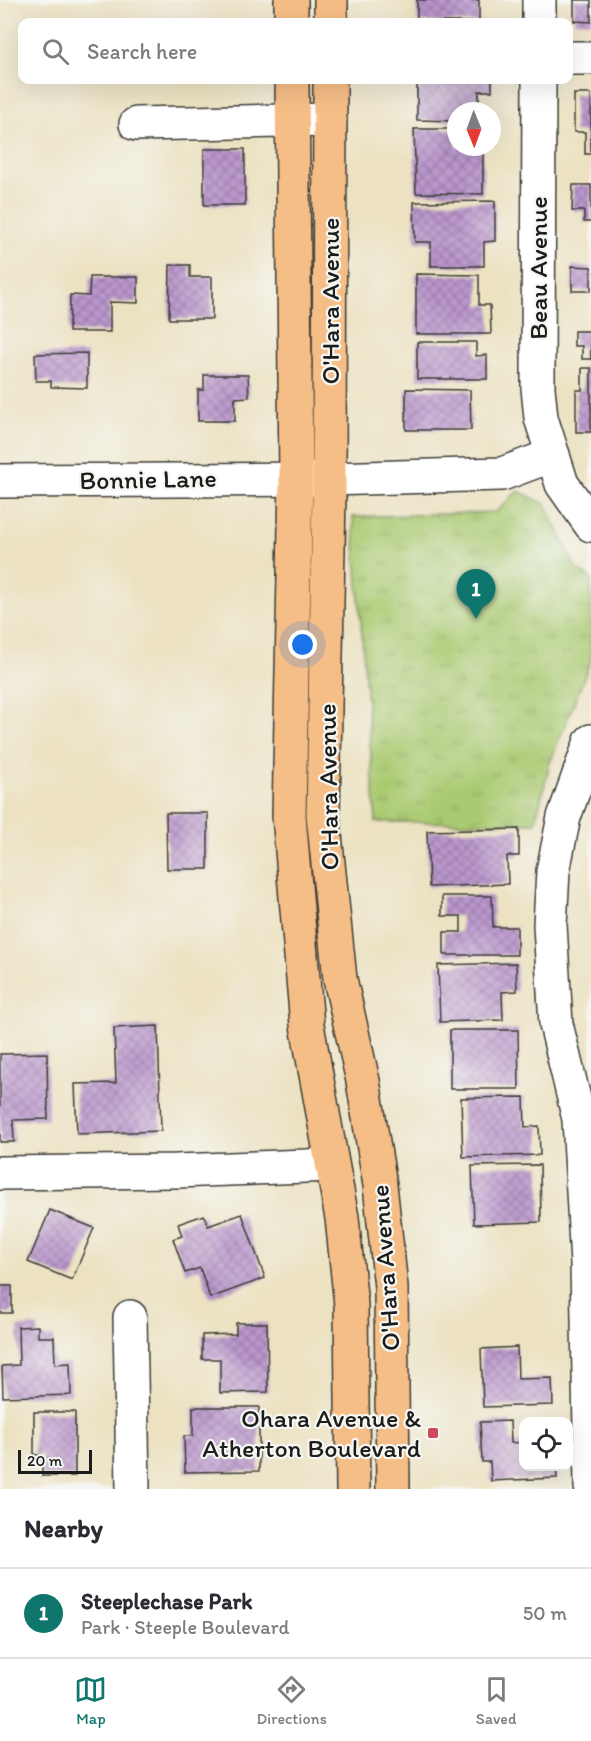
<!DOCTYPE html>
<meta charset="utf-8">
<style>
:root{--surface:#fff;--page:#f2f2f3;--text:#2b2b33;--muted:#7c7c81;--line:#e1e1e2;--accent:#0f766e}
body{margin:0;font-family:Itim,sans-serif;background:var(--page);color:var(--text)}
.controls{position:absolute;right:18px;bottom:18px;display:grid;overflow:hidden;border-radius:12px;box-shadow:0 6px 24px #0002}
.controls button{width:54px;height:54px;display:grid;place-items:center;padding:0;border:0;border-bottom:2px solid var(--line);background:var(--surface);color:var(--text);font:30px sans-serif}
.compass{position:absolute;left:447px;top:102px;width:54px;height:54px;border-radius:50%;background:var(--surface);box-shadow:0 6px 24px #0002;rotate:179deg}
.scale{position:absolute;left:18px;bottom:15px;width:74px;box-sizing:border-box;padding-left:6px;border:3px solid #1c1c1c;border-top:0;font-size:16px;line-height:21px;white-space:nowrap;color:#1c1c1c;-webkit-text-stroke:4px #f6f6f2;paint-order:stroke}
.you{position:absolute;left:303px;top:645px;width:21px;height:21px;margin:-15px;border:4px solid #fff;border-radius:50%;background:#1a73e8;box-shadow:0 0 0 9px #1a73e833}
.badge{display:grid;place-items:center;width:39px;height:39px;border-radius:50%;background:var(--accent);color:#fff;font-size:20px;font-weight:700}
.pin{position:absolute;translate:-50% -50px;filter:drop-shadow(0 2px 3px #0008)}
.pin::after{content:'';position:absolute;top:32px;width:21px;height:18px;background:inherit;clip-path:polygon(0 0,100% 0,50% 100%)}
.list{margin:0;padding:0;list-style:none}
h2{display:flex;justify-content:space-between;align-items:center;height:78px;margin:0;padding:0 24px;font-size:26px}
h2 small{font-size:20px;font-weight:400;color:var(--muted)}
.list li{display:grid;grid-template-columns:39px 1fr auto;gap:18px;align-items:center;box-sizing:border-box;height:90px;padding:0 24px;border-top:2px solid var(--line)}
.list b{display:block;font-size:22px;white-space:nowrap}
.list p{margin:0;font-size:20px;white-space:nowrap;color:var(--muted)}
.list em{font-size:20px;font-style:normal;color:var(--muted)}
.icon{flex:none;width:33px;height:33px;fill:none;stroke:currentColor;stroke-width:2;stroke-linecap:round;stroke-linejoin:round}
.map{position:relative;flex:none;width:591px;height:1489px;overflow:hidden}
.search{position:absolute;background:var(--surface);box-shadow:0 6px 24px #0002;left:18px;right:18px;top:18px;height:66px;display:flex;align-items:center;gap:15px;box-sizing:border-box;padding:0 21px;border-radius:12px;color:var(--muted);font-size:22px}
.sheet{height:168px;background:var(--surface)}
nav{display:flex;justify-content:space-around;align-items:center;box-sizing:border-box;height:84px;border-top:2px solid var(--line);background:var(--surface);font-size:16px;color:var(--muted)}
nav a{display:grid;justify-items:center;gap:3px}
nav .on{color:var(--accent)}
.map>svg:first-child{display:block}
.park{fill:url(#park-tufts);stroke:#637346;stroke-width:1.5}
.building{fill:url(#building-cross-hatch)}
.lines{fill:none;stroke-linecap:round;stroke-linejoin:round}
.minor-casing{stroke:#3b3a35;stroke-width:36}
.major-casing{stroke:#3b3a35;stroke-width:36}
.minor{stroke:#fff;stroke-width:33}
.major{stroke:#f6be87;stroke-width:33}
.poi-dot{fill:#d1495b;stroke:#f6f6f2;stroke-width:2}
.labels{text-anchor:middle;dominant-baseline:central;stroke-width:4.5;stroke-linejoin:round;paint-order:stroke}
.street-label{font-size:26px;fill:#1c1c1c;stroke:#f6f6f2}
.poi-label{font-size:26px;fill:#1c1c1c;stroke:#f6f6f2;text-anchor:end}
</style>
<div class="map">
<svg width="591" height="1489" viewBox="0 0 591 1489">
<defs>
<pattern id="park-tufts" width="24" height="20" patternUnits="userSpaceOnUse" patternTransform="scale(1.5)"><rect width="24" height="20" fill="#aaca71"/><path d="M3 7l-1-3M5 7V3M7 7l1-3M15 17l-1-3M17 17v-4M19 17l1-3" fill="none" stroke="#92ad61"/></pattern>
<pattern id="building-cross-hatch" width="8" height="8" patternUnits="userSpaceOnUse" patternTransform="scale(1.5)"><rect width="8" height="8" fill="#bb97cd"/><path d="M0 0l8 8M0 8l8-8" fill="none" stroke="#977aa6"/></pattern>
</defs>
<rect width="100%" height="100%" fill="#f6f6f2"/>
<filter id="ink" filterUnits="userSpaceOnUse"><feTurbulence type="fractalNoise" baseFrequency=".0167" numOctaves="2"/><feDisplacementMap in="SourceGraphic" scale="12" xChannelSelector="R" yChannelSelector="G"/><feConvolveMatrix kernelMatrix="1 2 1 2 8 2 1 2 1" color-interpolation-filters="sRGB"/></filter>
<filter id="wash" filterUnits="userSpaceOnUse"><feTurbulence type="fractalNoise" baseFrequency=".008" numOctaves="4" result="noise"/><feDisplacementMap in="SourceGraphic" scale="24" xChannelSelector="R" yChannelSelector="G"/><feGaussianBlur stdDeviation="1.35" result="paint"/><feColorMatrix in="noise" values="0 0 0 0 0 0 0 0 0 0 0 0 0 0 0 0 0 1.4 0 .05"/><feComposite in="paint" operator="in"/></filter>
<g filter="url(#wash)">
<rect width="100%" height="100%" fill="#ece2c2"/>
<path class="park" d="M518,491L546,504L576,569L591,578V660L550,763L535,823L376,822L353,517L496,512Z"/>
<g id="blocks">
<g class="building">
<rect x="417" y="0" width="62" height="22"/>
<path d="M574,0H591V22L574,21Z"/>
<path d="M417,80H492V91H479V111H456V121L417,120Z"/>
<path d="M574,94H591V154H585V132H574Z"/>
<path d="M414,129H456V147H483V194L416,193Z"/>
<rect x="204" y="149" width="41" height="56"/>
<path d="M573,185H591V222H584V211H572Z"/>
<path d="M495,201V241L484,242V266H431V242H415L414,202Z"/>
<path d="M170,265H190V277H212V319H169Z"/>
<path d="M572,266L591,267V291H572Z"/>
<path d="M416,274L479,275V305H490L491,334H416Z"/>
<path d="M90,277H138V303L110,302V332H69L70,295L89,296Z"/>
<path d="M574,331H591V359H582V346H574Z"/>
<path d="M417,342H476V356L487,355V379H417Z"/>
<path d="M87,353V388L51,387V381H36L35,354Z"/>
<path d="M582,368H591V432H576V390H582Z"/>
<path d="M204,375H248L249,397L235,398V421H198V390H204Z"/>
<path d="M406,389L470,390L471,430H406Z"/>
<path d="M166,813H208V869H167Z"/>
<path d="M519,829V856H507L508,884L429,887L427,831Z"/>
<path d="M442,896H492L493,927H517V955H444V932H461V916H442Z"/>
<path d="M516,963L517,991L502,992L503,1020L440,1022L438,965Z"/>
<path d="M158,1026L161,1131L77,1134L75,1084L116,1083L114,1028Z"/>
<path d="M450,1030H518L519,1089H450Z"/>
<path d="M47,1053L48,1119L13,1120L14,1142H0V1054Z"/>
<path d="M524,1097L525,1127L539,1126L540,1155L463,1157L461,1098Z"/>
<path d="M540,1165L541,1222L474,1224L472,1166Z"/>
<path d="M50,1210L94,1228L72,1280L28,1262Z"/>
<path d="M242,1214L265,1278L210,1298L200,1268L185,1273L173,1239L182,1236L178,1224L204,1215L208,1226Z"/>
<rect x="0" y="1286" width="12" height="27"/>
<path d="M236,1323H267L268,1392L220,1393V1359H202V1335L236,1334Z"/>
<path d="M38,1326V1337H54L55,1364L70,1363L71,1395L3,1397L2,1366L19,1365L18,1327Z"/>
<path d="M517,1347L518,1379L552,1378L553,1405L483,1407L481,1349Z"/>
<path d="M193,1407H259V1471L185,1472L184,1436H193Z"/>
<path d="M34,1412H75V1476H42V1455H34Z"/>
<path d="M510,1421L511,1443L524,1442V1466H556L557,1478L491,1481L490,1462H482L480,1422Z"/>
</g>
</g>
</g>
<g filter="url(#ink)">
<use href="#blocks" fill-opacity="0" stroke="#3b3a35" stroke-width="1.5"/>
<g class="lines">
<g class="minor-casing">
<g id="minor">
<path d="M539,0V22"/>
<path d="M568,58H591"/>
<path d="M539,80L538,388L541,418L562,484L591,525"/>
<path d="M136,124L330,120"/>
<path d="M0,481L329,479L502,474L553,455"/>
<path d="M591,741L564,817L553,871L550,925L556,1024L579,1119L587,1264L591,1487"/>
<path d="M0,1173L176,1171L332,1165"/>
<path d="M130,1317L133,1489"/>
</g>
</g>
<g class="major-casing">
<g id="major">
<path d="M291,0V22"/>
<path d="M331,22V0"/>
<path d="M292,80L296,478L289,816L307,1025L342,1218L351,1305L353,1489"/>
<path d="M330,80L329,495L323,815L340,979L363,1081L380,1185L391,1287L393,1489"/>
</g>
</g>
<use href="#minor" class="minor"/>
<use href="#major" class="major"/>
</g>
</g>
<rect class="poi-dot" x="427" y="1427" width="12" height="12" rx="3"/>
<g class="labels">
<g class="street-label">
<text transform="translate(538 268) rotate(-90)">Beau Avenue</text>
<text transform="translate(330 301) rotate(-90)">O'Hara Avenue</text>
<text transform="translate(148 479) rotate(-1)">Bonnie Lane</text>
<text transform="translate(328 787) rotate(-91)">O'Hara Avenue</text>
<text transform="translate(385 1268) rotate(-94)">O'Hara Avenue</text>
</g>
<g class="poi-label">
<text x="421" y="1418">Ohara Avenue &amp;<tspan x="421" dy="30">Atherton Boulevard</tspan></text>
</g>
</g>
</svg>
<div class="controls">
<button><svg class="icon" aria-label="locate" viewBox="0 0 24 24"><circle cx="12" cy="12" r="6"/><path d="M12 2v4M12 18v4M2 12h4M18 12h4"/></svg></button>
</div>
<svg class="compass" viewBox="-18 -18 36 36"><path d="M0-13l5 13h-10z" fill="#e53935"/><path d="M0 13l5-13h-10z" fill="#7c7c81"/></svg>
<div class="scale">20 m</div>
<div class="you"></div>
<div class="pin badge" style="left:476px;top:619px">1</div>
<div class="search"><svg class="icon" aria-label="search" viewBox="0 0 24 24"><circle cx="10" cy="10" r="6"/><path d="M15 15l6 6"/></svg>Search here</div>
</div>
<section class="sheet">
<h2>Nearby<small></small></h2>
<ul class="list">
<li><span class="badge">1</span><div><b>Steeplechase Park</b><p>Park · Steeple Boulevard</p></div><em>50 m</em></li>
</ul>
</section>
<nav>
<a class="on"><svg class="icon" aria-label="map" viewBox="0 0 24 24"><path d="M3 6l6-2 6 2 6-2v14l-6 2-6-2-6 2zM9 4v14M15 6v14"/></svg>Map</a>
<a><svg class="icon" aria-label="directions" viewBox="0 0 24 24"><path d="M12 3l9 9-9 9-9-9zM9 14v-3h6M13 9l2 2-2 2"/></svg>Directions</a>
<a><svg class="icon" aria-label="saved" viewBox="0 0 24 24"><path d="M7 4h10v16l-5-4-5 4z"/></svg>Saved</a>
</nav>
